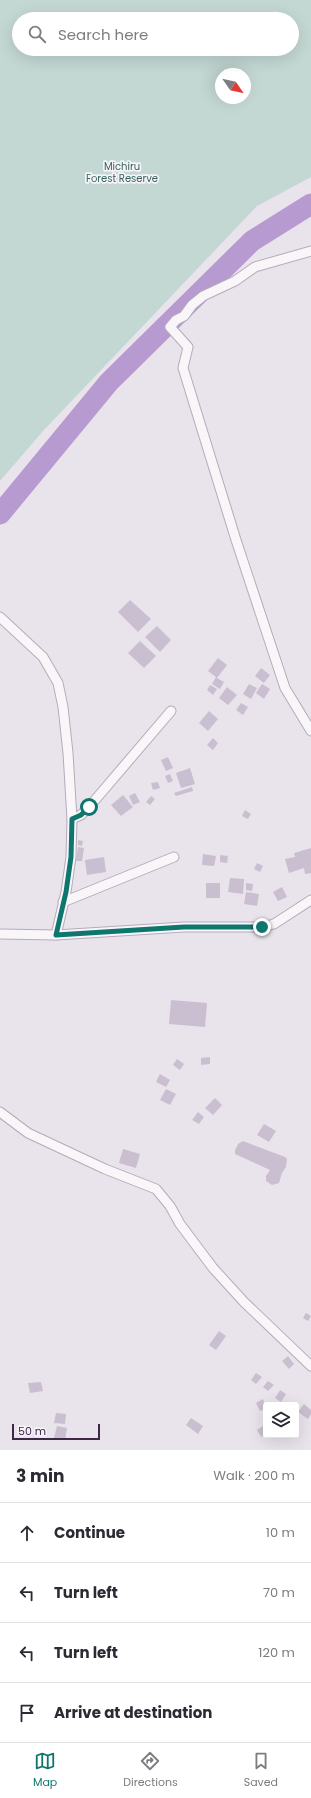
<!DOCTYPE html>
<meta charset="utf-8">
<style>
:root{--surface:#fff;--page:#f2f2f3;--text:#2b2b33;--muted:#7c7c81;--line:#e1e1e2;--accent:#0f766e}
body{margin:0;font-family:Poppins,sans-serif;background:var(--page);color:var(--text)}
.controls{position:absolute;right:12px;bottom:12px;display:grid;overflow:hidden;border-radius:4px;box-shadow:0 4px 16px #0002}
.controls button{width:36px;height:36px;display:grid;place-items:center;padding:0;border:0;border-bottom:1px solid var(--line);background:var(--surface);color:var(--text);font:20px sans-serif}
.compass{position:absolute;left:215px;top:68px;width:36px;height:36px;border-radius:50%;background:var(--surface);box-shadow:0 4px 16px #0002;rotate:124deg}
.scale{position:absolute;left:12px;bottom:10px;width:88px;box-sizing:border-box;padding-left:4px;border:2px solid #3d2847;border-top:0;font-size:11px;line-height:14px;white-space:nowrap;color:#3d2847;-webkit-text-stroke:3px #f7f3f9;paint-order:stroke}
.stop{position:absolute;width:12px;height:12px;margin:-9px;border:3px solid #0f766e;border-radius:50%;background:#fff}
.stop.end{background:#0f766e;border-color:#fff;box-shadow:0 1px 4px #0008}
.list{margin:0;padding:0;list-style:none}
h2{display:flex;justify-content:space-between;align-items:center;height:52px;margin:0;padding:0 16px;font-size:17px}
h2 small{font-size:13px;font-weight:400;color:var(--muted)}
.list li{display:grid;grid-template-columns:26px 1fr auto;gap:12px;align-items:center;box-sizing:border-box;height:60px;padding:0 16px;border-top:1px solid var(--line)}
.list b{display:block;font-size:15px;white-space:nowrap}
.list em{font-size:13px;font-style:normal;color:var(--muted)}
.icon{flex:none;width:22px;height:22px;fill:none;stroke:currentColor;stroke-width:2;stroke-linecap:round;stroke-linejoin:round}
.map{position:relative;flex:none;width:311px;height:1450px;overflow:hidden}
.search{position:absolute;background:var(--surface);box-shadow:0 4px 16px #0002;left:12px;right:12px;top:12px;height:44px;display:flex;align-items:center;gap:10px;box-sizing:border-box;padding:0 14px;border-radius:22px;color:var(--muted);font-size:15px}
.sheet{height:292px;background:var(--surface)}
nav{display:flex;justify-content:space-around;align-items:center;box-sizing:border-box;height:56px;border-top:1px solid var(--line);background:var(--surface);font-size:11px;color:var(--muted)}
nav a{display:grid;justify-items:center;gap:2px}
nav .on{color:var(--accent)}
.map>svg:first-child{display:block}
.green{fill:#c3d7d3;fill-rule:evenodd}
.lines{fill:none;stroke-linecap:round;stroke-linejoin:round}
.river{stroke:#b79ad0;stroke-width:21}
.building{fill:#cabfd0}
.street-casing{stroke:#b5abba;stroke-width:11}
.street{stroke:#f9f6fa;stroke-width:9}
.route{stroke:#0f766e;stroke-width:5}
.labels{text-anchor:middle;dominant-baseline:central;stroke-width:3.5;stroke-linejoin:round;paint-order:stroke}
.park-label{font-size:10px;fill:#34645d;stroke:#f7f3f9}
</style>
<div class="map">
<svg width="311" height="1450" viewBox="0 0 311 1450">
<rect width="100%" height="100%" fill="#e9e3ec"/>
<path class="green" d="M0,0H311V177L257,206L43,431L0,481ZM19,19H292V49H19ZM221,74H245V98H221Z"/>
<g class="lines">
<path class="river" d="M0,514L109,382L252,241L311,204"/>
</g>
<g class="building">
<path d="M130,600L151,619L138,632L118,612Z"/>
<path d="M157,626L171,640L160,652L145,637Z"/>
<path d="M140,641L156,656L144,668L128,653Z"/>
<path d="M218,658L227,665L217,678L224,682L220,689L212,684L216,677L208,671Z"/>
<path d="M261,668L270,675L264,683L255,676Z"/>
<path d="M249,684L257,688L251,699L243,694Z"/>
<path d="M262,684L270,689L264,699L256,693Z"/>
<path d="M210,685L217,689L213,695L207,690Z"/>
<path d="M227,687L237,695L228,705L219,698Z"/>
<path d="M241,703L248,707L243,715L236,710Z"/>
<path d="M209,711L218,719L208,731L199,723Z"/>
<path d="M213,738L218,743L213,750L207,745Z"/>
<path d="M168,757L173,768L166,771L161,760Z"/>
<path d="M190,768L195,784L181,788L176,773Z"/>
<path d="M170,774L173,781L168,783L165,776Z"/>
<path d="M158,782L160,788L153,790L151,783Z"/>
<path d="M192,787L193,791L176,796L174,793Z"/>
<path d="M135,793L140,802L133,805L129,796Z"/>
<path d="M123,795L133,807L121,816L111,805Z"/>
<path d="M151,796L155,799L150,805L146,802Z"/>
<path d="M245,810L251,814L248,819L242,816Z"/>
<path d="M78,840L83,841L82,846L78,845Z"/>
<path d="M78,847L84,848L82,861H76Z"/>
<path d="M311,848V873L305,874L304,868L289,873L285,859L295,857L294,853Z"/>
<path d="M203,854L216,856L214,866L202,865Z"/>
<path d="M220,855L228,856L227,863L220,862Z"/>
<path d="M104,857L106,872L87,875L85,860Z"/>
<path d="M257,863L263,866L260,872L254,869Z"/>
<path d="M230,878L244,879L243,894L228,892Z"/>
<rect x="206" y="883" width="14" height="15"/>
<path d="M246,883L253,884L252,891L246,890Z"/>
<path d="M282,887L287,897L278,901L273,892Z"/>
<path d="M246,892L259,894L257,906L244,904Z"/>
<path d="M171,1000L207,1003L205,1027L169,1024Z"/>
<path d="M210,1057V1064L201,1065V1058Z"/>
<path d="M177,1059L184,1064L180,1070L173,1065Z"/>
<path d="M160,1074L170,1080L166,1087L156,1082Z"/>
<path d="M166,1089L176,1094L170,1105L160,1100Z"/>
<path d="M215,1098L222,1105L213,1115L205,1108Z"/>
<path d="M198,1112L204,1117L199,1124L192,1120Z"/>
<path d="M264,1124L276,1131L269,1142L257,1135Z"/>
<path d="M243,1141L285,1157L287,1159L286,1167L282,1173L279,1183L272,1185L266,1181V1176L270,1170L235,1154V1150L238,1144Z"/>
<path d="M123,1149L140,1154L136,1168L119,1163Z"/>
<path d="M306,1313L311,1316L308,1321L303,1318Z"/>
<path d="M219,1331L226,1336L216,1350L209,1345Z"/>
<path d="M288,1356L294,1364L289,1369L282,1361Z"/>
<path d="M256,1373L262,1377L256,1384L251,1380Z"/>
<path d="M268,1381L274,1385L268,1391L263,1387Z"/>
<path d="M41,1382L43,1391L30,1393L28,1383Z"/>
<path d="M280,1390L286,1394L281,1402L275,1398Z"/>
<path d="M263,1399L266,1409L260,1411L256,1403Z"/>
<path d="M304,1404L311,1410V1414L308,1419L298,1412Z"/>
<path d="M56,1413L66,1414L65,1424L54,1423Z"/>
<path d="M191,1418L203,1426L198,1434L186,1425Z"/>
<path d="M266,1424V1434L261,1437L257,1430Z"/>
<path d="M57,1426L67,1428L65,1440L54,1438Z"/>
</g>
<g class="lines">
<g class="street-casing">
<g id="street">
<path d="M311,251L255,267L235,281L203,296L192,305L184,316L176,320L170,327L188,347L183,368L236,540L285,688L311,731"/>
<path d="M0,617L43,657L58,683L63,707L68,753L72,819L71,857L66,892L56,935"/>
<path d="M72,819L81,815L89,807L171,711"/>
<path d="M63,902L174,857"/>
<path d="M0,934L56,935L184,927H262L274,924L311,900"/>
<path d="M0,1112L28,1133L105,1169L156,1189L170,1206L180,1224L213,1268L244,1302L311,1366"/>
</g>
</g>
<use href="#street" class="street"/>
</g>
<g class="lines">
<path class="route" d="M89,807L81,815L72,819L71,857L66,892L56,935L184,927H262"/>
</g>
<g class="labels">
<g class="park-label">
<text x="122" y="166">Michiru<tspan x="122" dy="12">Forest Reserve</tspan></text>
</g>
</g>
</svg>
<div class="controls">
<button><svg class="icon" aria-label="layers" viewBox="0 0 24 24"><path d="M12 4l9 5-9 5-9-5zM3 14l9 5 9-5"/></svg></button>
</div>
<svg class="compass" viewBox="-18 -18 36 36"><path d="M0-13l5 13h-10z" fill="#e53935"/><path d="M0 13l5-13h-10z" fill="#7c7c81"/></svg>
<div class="scale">50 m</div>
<div class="stop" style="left:89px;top:807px"></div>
<div class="stop end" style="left:262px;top:927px"></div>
<div class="search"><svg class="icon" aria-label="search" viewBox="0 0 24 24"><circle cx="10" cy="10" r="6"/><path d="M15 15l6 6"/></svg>Search here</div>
</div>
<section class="sheet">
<h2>3 min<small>Walk · 200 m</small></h2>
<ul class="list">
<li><svg class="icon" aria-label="ahead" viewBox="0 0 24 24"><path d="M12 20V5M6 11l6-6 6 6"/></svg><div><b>Continue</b></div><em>10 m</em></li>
<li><svg class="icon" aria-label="left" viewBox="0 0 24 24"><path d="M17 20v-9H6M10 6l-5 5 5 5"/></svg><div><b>Turn left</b></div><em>70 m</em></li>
<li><svg class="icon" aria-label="left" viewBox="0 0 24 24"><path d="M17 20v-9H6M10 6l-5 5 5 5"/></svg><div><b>Turn left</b></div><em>120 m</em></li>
<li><svg class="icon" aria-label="arrive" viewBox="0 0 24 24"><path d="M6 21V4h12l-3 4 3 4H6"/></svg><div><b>Arrive at destination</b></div></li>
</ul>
</section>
<nav>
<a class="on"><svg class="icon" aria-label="map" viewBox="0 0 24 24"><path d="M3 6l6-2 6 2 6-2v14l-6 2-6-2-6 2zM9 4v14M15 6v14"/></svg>Map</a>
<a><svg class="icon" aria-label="directions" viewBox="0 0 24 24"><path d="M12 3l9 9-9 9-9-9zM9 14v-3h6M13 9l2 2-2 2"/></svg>Directions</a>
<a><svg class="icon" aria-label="saved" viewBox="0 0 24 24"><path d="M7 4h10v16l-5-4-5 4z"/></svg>Saved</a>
</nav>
